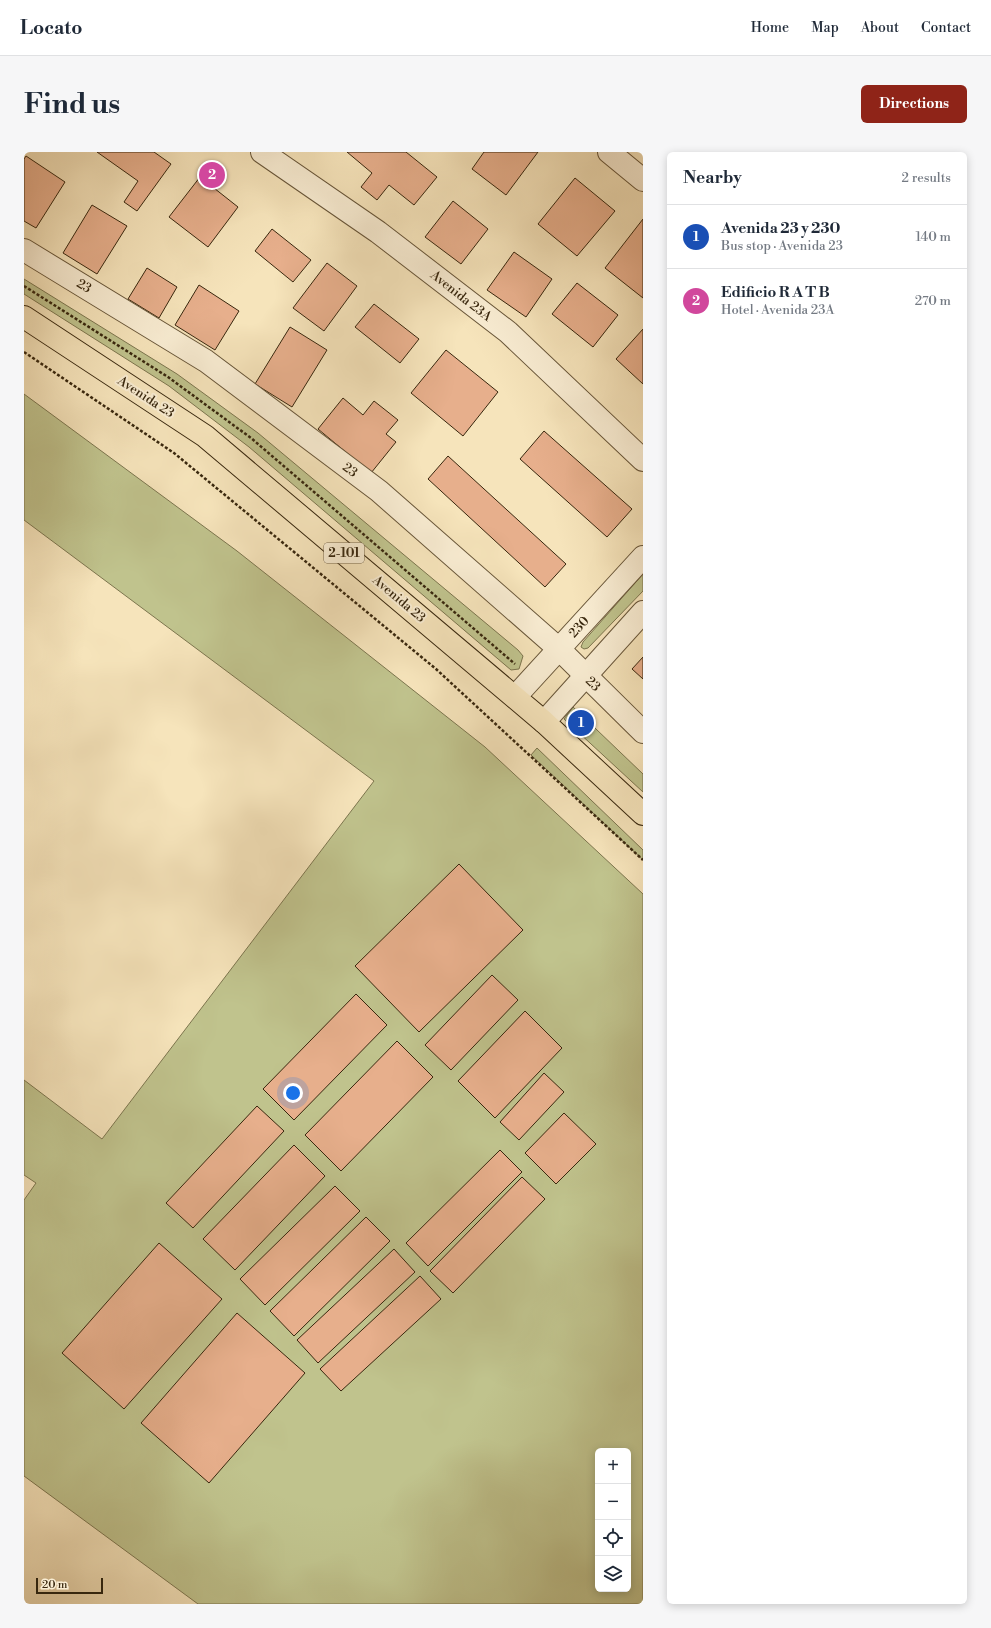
<!DOCTYPE html>
<meta charset="utf-8">
<style>
:root{--surface:#fff;--page:#f6f6f7;--text:#1f2937;--muted:#747a83;--line:#e0e1e3;--accent:#8f2418}
body{margin:0;font-family:"Libre Bodoni",serif;background:var(--page);color:var(--text)}
.controls{position:absolute;right:12px;bottom:12px;display:grid;overflow:hidden;border-radius:6px;box-shadow:0 2px 10px #0003}
.controls button{width:36px;height:36px;display:grid;place-items:center;padding:0;border:0;border-bottom:1px solid var(--line);background:var(--surface);color:var(--text);font:20px sans-serif}
.scale{position:absolute;left:12px;bottom:10px;width:67px;box-sizing:border-box;padding-left:4px;border:2px solid #38270e;border-top:0;font-size:11px;line-height:14px;white-space:nowrap;color:#38270e;-webkit-text-stroke:3px #f9edd3;paint-order:stroke}
.you{position:absolute;left:269px;top:941px;width:14px;height:14px;margin:-10px;border:3px solid #fff;border-radius:50%;background:#1a73e8;box-shadow:0 0 0 6px #1a73e833}
.badge{display:grid;place-items:center;width:26px;height:26px;border-radius:50%;background:var(--accent);color:#fff;font-size:13px;font-weight:700}
.pin{position:absolute;translate:-50% -50%;border:2px solid #fff;box-shadow:0 1px 4px #0006}
.list{margin:0;padding:0;list-style:none}
h2{display:flex;justify-content:space-between;align-items:center;height:52px;margin:0;padding:0 16px;font-size:17px}
h2 small{font-size:13px;font-weight:400;color:var(--muted)}
.list li{display:grid;grid-template-columns:26px 1fr auto;gap:12px;align-items:center;box-sizing:border-box;height:64px;padding:0 16px;border-top:1px solid var(--line)}
.list b{display:block;font-size:15px;white-space:nowrap}
.list p{margin:0;font-size:13px;white-space:nowrap;color:var(--muted)}
.list em{font-size:13px;font-style:normal;color:var(--muted)}
.icon{flex:none;width:22px;height:22px;fill:none;stroke:currentColor;stroke-width:2;stroke-linecap:round;stroke-linejoin:round}
.map{position:relative;flex:none;width:619px;height:1452px;overflow:hidden;border-radius:6px}
header{display:flex;align-items:center;gap:24px;box-sizing:border-box;height:56px;padding:0 20px;background:var(--surface);border-bottom:1px solid var(--line)}
header strong{font-size:19px}
nav{display:flex;gap:22px;margin-inline-start:auto;font-size:14px}
.intro{display:flex;align-items:center;justify-content:space-between;box-sizing:border-box;height:96px;padding:0 24px}
h1{margin:0;font-size:28px}
.button{padding:10px 18px;border-radius:6px;background:var(--accent);color:#fff;font-size:14px;font-weight:700}
main{display:flex;gap:24px;padding:0 24px}
aside{flex:1;background:var(--surface);border-radius:6px;box-shadow:0 2px 10px #0003}
.map>svg:first-child{display:block}
.green{fill:#c0c38d;stroke:#7c754e;fill-rule:evenodd}
.building{fill:#e7af8c;stroke:#38270e}
.lines{fill:none;stroke-linecap:round;stroke-linejoin:round}
.minor-casing{stroke:#685639;stroke-width:24}
.tertiary-casing{stroke:#685639;stroke-width:24}
.primary-casing{stroke:#38270e;stroke-width:24}
.path{stroke:#38270e;stroke-width:2.5;stroke-dasharray:3 2;stroke-linecap:butt}
.minor{stroke:#f9edd3;stroke-width:22}
.tertiary{stroke:#f9edd3;stroke-width:22}
.primary{stroke:#f6e4bb;stroke-width:22}
.labels{text-anchor:middle;dominant-baseline:central;stroke-width:4;stroke-linejoin:round;paint-order:stroke}
.shield{fill:#f9edd3;stroke:#726249;stroke-width:1}
.shield-label{font-size:12px;font-weight:bold;fill:#38270e}
.street-label{font-size:13px;fill:#38270e;stroke:#f9edd3}
</style>
<header>
<strong>Locato</strong>
<nav><a>Home</a><a>Map</a><a>About</a><a>Contact</a></nav>
</header>
<div class="intro"><h1>Find us</h1><a class="button">Directions</a></div>
<main>
<div class="map">
<svg width="619" height="1452" viewBox="0 0 619 1452">
<rect width="100%" height="100%" fill="#f6e4bb"/>
<filter id="stains"><feTurbulence type="fractalNoise" baseFrequency=".005" numOctaves="4"/><feColorMatrix values="0 0 0 0 .2 0 0 0 0 .09 0 0 0 0 .02 0 0 0 .5 -.17"/></filter>
<radialGradient id="worn" r=".72"><stop offset=".6" stop-color="#630" stop-opacity="0"/><stop offset="1" stop-color="#630" stop-opacity=".3"/></radialGradient>
<g class="green">
<path d="M0,127L153,222L234,281L494,498L499,504L495,517L487,518L225,295L145,234L0,142Z"/>
<path d="M0,242L213,399L461,595L619,742V1452H174L0,1324V1048L12,1031L0,1023V928L78,987L350,629L0,368ZM574,1299H604V1437H574Z"/>
<path d="M619,422V439L564,496L560,497L557,495L559,490Z"/>
<path d="M549,555L619,622V640L540,567Z"/>
<path d="M513,596L619,698V708L507,603Z"/>
</g>
<g class="building">
<path d="M73,0H130L147,12L113,59L100,50L114,29Z"/>
<path d="M323,0H382L413,25L390,53L365,33L353,48L337,35L348,21Z"/>
<path d="M460,0H514L482,43L448,17Z"/>
<path d="M2,4L41,30L12,76L0,69V7Z"/>
<path d="M176,25L214,55L184,95L145,65Z"/>
<path d="M551,26L591,59L553,104L514,72Z"/>
<path d="M429,49L464,77L437,112L401,85Z"/>
<path d="M68,53L103,74L73,122L39,101Z"/>
<path d="M619,67V146L581,116Z"/>
<path d="M248,77L287,108L269,130L231,99Z"/>
<path d="M490,100L528,127L502,165L463,138Z"/>
<path d="M303,111L333,134L300,179L269,156Z"/>
<path d="M123,116L153,135L135,166L104,147Z"/>
<path d="M553,131L594,163L569,195L528,162Z"/>
<path d="M175,133L215,159L191,198L151,173Z"/>
<path d="M350,152L395,187L376,211L331,175Z"/>
<path d="M266,175L303,198L268,255L231,232Z"/>
<path d="M619,177V232L592,207Z"/>
<path d="M422,198L474,240L439,284L387,241Z"/>
<path d="M319,246L339,263L350,249L374,268L362,282L372,290L347,321L294,277Z"/>
<path d="M520,279L608,357L583,385L496,307Z"/>
<path d="M424,304L542,412L521,435L404,327Z"/>
<path d="M619,505V527L608,517Z"/>
<path d="M435,712L499,778L395,880L331,814Z"/>
<path d="M468,823L494,848L427,918L401,893Z"/>
<path d="M332,842L363,873L270,968L239,937Z"/>
<path d="M501,859L538,896L471,966L434,929Z"/>
<path d="M373,889L409,925L317,1019L281,983Z"/>
<path d="M520,921L540,940L495,988L476,970Z"/>
<path d="M233,954L260,979L169,1076L142,1051Z"/>
<path d="M540,961L572,992L532,1032L501,1001Z"/>
<path d="M270,993L301,1024L211,1118L179,1087Z"/>
<path d="M476,998L498,1020L404,1114L382,1091Z"/>
<path d="M498,1025L521,1047L429,1141L406,1119Z"/>
<path d="M311,1034L336,1059L241,1153L216,1127Z"/>
<path d="M342,1065L366,1089L270,1184L246,1159Z"/>
<path d="M135,1091L198,1147L100,1257L38,1201Z"/>
<path d="M370,1097L391,1120L294,1211L273,1188Z"/>
<path d="M396,1124L417,1147L317,1239L296,1217Z"/>
<path d="M213,1161L281,1221L185,1331L117,1271Z"/>
</g>
<g class="lines">
<g class="minor-casing">
<g id="minor">
<path d="M238,0L354,80L484,180L619,308"/>
<path d="M585,0L619,28"/>
<path d="M0,98L182,209L355,339L535,497L619,580"/>
</g>
</g>
<g class="tertiary-casing">
<g id="tertiary">
<path d="M491,545L619,405"/>
<path d="M520,570L619,460"/>
</g>
</g>
<g class="primary-casing">
<path id="primary" d="M0,165L181,284L520,570L619,662"/>
</g>
<g class="path">
<path d="M0,134L144,225L227,286L491,512"/>
<path d="M0,200L150,301L412,517L619,708"/>
</g>
<use href="#minor" class="minor"/>
<use href="#tertiary" class="tertiary"/>
<use href="#primary" class="primary"/>
</g>
<g class="labels">
<rect class="shield" x="300" y="391" width="40" height="20" rx="3"/>
<g class="shield-label">
<text x="320" y="401">2-101</text>
</g>
<g class="street-label">
<text transform="translate(60 134) rotate(31)">23</text>
<text transform="translate(437 144) rotate(38)">Avenida 23A</text>
<text transform="translate(122 245) rotate(33)">Avenida 23</text>
<text transform="translate(326 318) rotate(37)">23</text>
<text transform="translate(375 447) rotate(40)">Avenida 23</text>
<text transform="translate(555 475) rotate(-48)">230</text>
<text transform="translate(569 532) rotate(44)">23</text>
</g>
</g>
<rect width="100%" height="100%" filter="url(#stains)"/>
<rect width="100%" height="100%" fill="url(#worn)"/>
</svg>
<div class="controls">
<button>+</button>
<button>−</button>
<button><svg class="icon" aria-label="locate" viewBox="0 0 24 24"><circle cx="12" cy="12" r="6"/><path d="M12 2v4M12 18v4M2 12h4M18 12h4"/></svg></button>
<button><svg class="icon" aria-label="layers" viewBox="0 0 24 24"><path d="M12 4l9 5-9 5-9-5zM3 14l9 5 9-5"/></svg></button>
</div>
<div class="scale">20 m</div>
<div class="you"></div>
<div class="pin badge" style="left:557px;top:571px;background:#1a4fb4">1</div>
<div class="pin badge" style="left:188px;top:23px;background:#d1479c">2</div>
</div>
<aside>
<h2>Nearby<small>2 results</small></h2>
<ul class="list">
<li><span class="badge" style="background:#1a4fb4">1</span><div><b>Avenida 23 y 230</b><p>Bus stop · Avenida 23</p></div><em>140 m</em></li>
<li><span class="badge" style="background:#d1479c">2</span><div><b>Edificio R A T B</b><p>Hotel · Avenida 23A</p></div><em>270 m</em></li>
</ul>
</aside>
</main>
